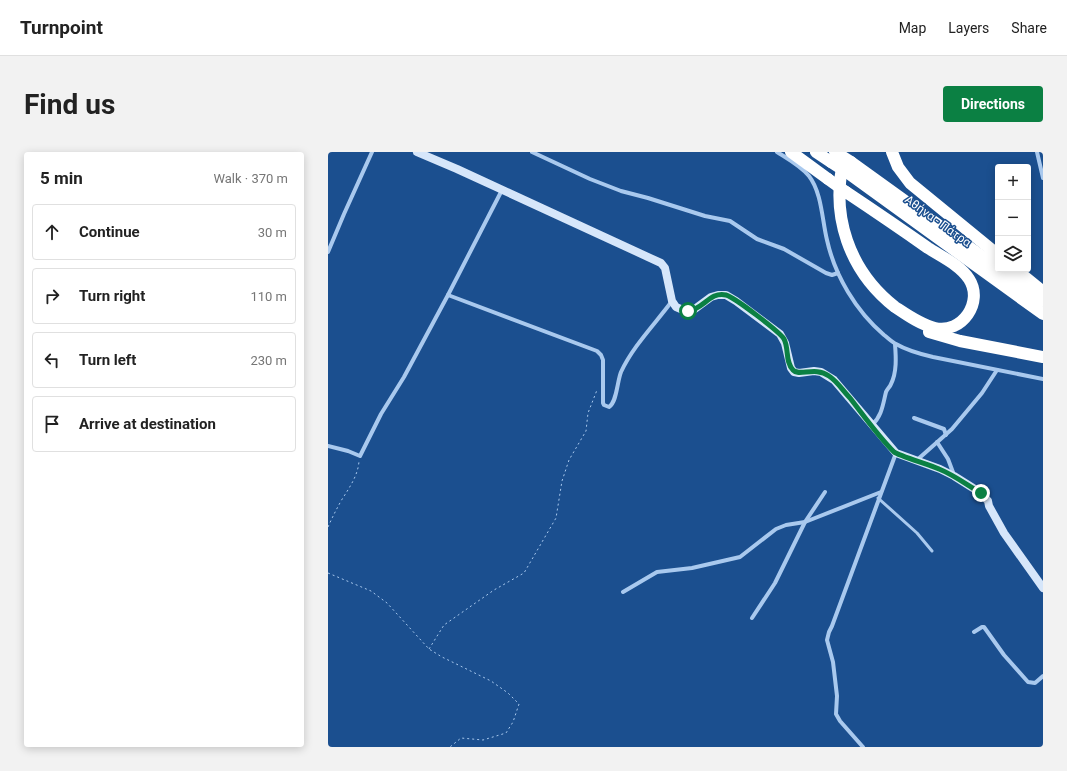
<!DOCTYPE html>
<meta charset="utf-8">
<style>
:root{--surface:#fff;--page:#f2f2f2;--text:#222;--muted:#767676;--line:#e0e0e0;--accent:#0b8043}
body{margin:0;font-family:Roboto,sans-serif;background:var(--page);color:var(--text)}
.controls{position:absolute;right:12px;top:12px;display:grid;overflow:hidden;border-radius:4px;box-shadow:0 2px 10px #0003}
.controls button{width:36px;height:36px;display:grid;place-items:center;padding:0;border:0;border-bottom:1px solid var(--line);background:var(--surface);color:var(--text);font:20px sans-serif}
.stop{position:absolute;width:12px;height:12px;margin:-9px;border:3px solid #0b8043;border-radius:50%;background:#fff}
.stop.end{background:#0b8043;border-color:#fff;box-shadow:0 1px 4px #0008}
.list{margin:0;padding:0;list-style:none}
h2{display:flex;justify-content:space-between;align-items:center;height:52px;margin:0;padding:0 16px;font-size:17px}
h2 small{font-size:13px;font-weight:400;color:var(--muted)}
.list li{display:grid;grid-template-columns:26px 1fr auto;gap:12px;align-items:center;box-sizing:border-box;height:56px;margin:0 8px 8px;padding:0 8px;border:1px solid var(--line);border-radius:4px}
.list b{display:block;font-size:15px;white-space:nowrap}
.list em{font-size:13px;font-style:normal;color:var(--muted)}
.icon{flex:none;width:22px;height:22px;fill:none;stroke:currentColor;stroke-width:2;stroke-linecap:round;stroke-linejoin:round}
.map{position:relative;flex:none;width:715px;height:595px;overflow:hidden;border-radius:4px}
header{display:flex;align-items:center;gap:24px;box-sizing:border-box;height:56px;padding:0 20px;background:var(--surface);border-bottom:1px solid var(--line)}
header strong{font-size:19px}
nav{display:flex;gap:22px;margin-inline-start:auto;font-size:14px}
.intro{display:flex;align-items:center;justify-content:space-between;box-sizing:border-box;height:96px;padding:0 24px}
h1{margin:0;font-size:28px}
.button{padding:10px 18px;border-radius:4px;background:var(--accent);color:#fff;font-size:14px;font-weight:700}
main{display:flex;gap:24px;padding:0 24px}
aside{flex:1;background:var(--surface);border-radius:4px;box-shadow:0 2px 10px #0003}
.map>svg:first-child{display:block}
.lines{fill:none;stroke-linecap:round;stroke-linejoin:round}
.path{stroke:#a9c9ee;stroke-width:1;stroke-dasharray:2 3;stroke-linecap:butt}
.lane{stroke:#a9c9ee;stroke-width:3}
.street{stroke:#a9c9ee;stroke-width:4}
.secondary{stroke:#d6e6fa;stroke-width:8}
.highway{stroke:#fff;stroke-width:12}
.highway-bridge{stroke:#fff;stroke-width:12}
.route{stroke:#0b8043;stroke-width:5}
.labels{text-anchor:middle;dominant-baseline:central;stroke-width:3;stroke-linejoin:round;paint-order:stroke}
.street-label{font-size:12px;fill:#fff;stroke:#1b4f8f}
</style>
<header>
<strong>Turnpoint</strong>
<nav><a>Map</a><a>Layers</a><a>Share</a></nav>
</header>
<div class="intro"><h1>Find us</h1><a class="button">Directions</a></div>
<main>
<aside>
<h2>5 min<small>Walk · 370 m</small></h2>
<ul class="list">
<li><svg class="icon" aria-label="ahead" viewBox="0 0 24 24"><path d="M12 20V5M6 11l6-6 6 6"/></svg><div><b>Continue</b></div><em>30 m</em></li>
<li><svg class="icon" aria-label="right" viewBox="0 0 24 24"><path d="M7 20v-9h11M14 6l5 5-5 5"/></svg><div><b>Turn right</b></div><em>110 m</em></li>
<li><svg class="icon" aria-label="left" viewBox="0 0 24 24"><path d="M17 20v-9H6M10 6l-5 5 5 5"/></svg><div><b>Turn left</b></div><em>230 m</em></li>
<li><svg class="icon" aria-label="arrive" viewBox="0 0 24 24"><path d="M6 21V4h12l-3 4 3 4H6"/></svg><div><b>Arrive at destination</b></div></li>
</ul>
</aside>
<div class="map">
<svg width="715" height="595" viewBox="0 0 715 595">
<rect width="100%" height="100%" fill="#1b4f8f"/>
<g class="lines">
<g class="path">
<path d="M0,375C4,366 8,358 13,349C21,336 30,324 31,309"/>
<path d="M0,421L43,439L59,451L101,497L114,505L163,529L180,541L191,552L185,570L178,581L155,588L133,586L122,595"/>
<path d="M101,497L116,473L166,438L196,421L228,366L234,329L241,308L258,279L260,261L269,238"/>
</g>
<path class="lane" d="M550,346L589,381L604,399"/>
<g class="street">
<path d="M204,0L262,27L293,39L320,46L377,64L402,69L429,87L456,97L498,121L504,123L510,121"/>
<path d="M449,0C460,7 473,14 481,24C494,41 494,68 499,88C507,124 528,159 556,183C560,186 564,190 568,192C580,199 592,202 605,205L715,227"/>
<path d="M709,0L715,26"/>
<path d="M0,100L16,62L44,0"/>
<path d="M120,143L269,199L273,203L275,208V251L276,253L281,255C289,250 289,230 293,220C305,194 327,172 344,149"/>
<path d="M586,266L616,277L618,283"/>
<path d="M544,273C554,264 555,252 558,240C559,237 562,235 563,232C569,220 568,205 567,192"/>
<path d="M609,290L620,307L626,323"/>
<path d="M0,294L20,299L32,304L53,262L76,225L120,143L174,38"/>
<path d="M589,308L624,277L654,241L669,218"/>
<path d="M295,440L329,420L364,416L412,405L448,377L458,373L477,370L553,340"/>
<path d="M424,466L447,431L477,370L497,340"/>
<path d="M646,480L654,475H656L676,503L700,530L707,531L715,524"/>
<path d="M535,595L512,569L508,562L509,544L505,510L499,488L501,480L504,474L568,301"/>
</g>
<path class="secondary" d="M89,0L129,17L333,111L337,116L344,149L348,155L355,158L364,159L383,145L390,143H398L408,149L452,182L457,191L463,216L466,220L471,221L486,219L493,220L506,228L568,301L612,317L626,324L653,341L660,349L661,354L676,381L715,436"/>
<g class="highway">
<path d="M463,0L500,27"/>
<path d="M488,0L503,10"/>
<path d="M564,0L570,15L582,31L670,103"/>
<path d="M516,7C502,63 521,119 567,155C579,163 593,173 607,176C634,182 656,150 641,127C632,113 614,105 600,96C573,77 545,58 518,40"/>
<path d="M523,10L670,116"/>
<path d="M520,21L715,162"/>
<path d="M671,117L715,149"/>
<path d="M687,117L713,138"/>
<path d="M601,180L632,189L715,205"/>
</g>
<g class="highway-bridge">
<path d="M507,0L523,10"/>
<path d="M503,10L520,21"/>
<path d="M500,27L518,40"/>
</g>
</g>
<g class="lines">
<path class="route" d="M360,159C375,158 382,139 398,143C406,145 452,180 456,187C461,196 457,210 465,218C471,225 487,214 501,224C510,230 515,239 522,246C536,264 550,284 566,300C571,304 603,313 611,317C626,323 639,333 653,341"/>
</g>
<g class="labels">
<g class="street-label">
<text transform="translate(610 69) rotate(36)">Αθήνα - Πάτρα</text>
</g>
</g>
</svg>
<div class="controls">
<button>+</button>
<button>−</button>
<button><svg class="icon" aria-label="layers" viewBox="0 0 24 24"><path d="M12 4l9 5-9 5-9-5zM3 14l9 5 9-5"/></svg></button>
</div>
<div class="stop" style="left:360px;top:159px"></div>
<div class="stop end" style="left:653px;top:341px"></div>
</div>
</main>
